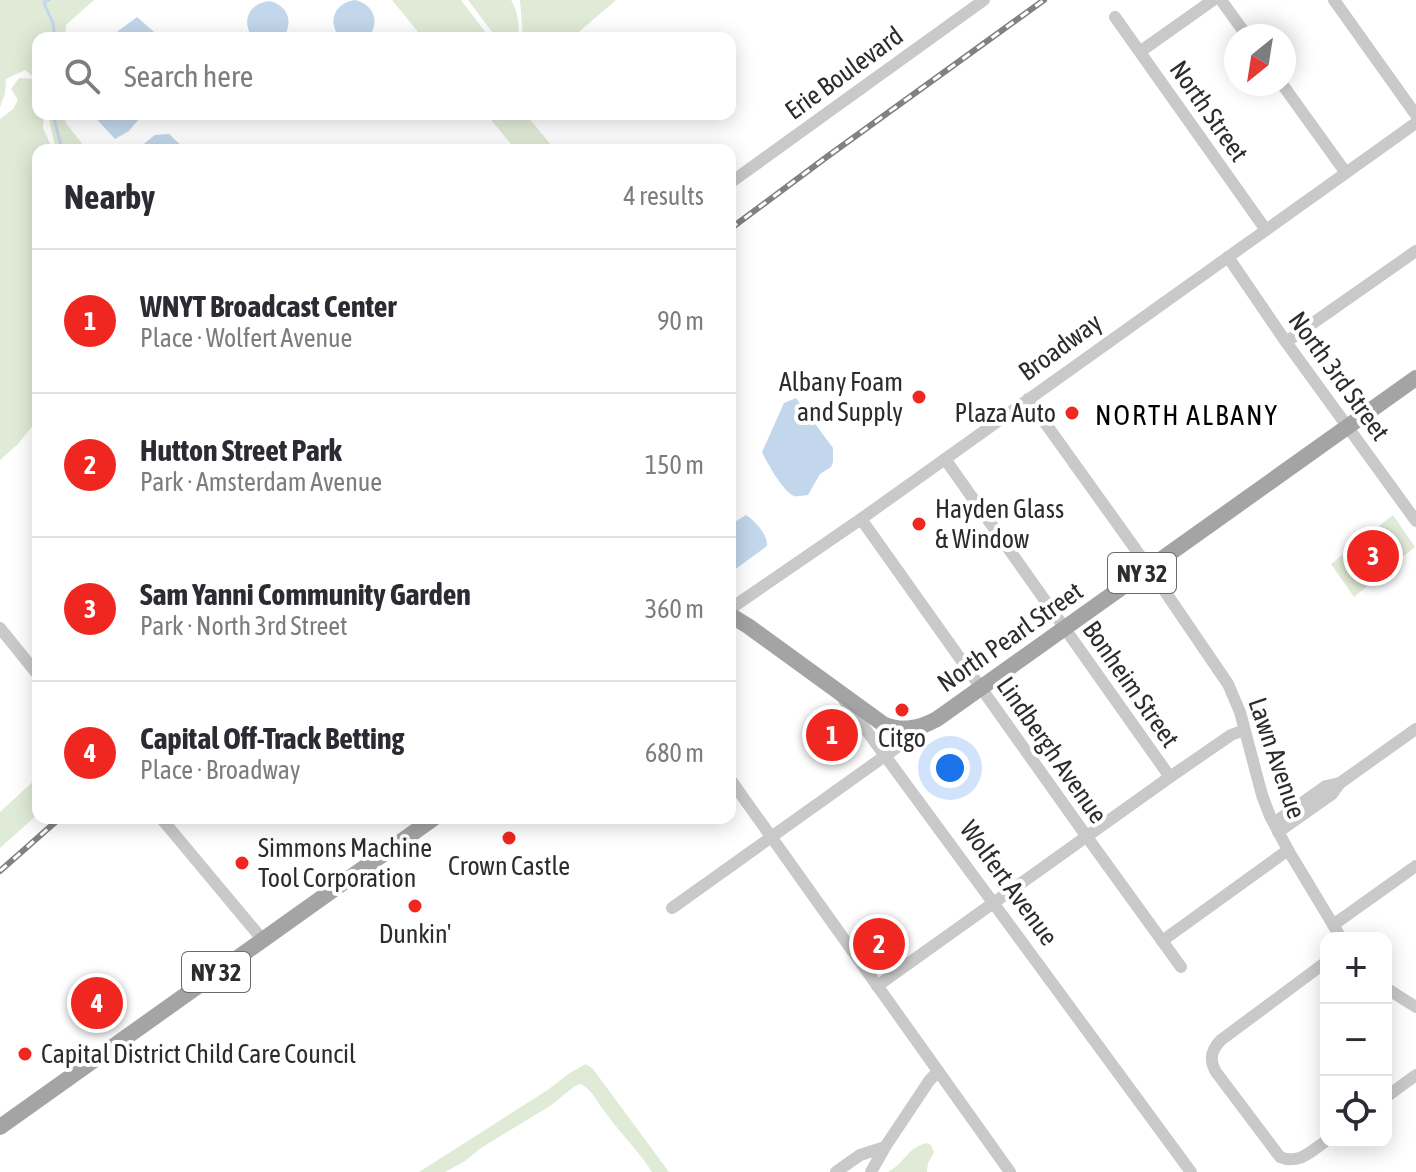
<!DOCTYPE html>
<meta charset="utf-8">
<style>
:root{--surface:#fff;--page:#f2f2f3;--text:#2b2b33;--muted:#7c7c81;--line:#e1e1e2;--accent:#f02620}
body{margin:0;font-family:"Asap Condensed",sans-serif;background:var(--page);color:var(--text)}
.controls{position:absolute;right:24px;bottom:24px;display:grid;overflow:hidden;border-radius:16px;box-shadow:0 4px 20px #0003}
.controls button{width:72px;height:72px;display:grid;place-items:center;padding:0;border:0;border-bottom:2px solid var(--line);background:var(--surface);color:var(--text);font:40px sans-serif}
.compass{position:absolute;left:1224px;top:24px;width:72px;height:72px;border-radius:50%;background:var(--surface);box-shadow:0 4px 20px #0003;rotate:210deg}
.you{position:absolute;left:950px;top:768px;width:28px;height:28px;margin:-20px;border:6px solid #fff;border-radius:50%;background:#1a73e8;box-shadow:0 0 0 12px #1a73e833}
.badge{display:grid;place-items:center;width:52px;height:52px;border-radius:50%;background:var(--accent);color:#fff;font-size:26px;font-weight:700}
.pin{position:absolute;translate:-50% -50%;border:4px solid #fff;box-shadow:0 2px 8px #0006}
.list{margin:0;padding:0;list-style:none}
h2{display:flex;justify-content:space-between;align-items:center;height:104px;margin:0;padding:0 32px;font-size:34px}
h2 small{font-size:26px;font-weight:400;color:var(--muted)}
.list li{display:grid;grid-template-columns:52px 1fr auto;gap:24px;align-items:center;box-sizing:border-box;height:144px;padding:0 32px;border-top:2px solid var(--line)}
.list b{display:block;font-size:30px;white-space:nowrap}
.list p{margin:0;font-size:26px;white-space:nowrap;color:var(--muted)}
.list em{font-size:26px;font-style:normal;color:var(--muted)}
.icon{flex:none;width:44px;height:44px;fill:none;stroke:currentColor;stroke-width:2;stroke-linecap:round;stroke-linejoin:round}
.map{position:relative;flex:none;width:1416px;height:1172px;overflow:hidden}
.search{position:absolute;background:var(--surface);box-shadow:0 4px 20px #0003;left:32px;top:32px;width:704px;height:88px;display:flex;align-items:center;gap:20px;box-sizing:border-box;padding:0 28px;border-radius:16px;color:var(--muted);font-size:30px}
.panel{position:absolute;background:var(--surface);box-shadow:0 4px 20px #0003;left:32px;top:144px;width:704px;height:680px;border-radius:16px}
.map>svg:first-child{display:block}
.green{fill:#e0ebd7}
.water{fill:#c2d7ec}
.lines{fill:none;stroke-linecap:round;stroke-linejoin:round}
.stream{stroke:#c2d7ec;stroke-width:3}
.minor{stroke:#c9c9c9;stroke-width:12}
.major{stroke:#a4a4a4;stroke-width:16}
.rail-casing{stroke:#818181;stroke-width:6}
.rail{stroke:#fff;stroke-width:3;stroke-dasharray:9;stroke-linecap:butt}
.poi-dot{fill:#f02620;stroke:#fff;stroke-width:3}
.labels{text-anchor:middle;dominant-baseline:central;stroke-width:8;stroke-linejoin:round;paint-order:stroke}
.shield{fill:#fff;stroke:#6b6b6b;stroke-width:2}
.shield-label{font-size:24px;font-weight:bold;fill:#2c2c2c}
.street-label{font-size:26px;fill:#2c2c2c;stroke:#fff}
.poi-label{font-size:26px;fill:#2c2c2c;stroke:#fff;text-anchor:start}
.neighbourhood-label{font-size:28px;letter-spacing:2px;fill:#000;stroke:#fff}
</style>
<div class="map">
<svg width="1416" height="1172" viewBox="0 0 1416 1172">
<rect width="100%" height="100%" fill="#fff"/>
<g class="green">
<path d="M0,0H94L66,25L65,38H38V80L25,70L6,79L5,94L0,107Z"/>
<path d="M392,0H461L490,38H423Z"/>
<path d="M468,0H511C517,9 521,27 517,38H499L492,32Z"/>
<path d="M520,0H616L572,38H523Z"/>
<path d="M19,78L34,79L38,90V114H44L43,128L53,150H38V173L34,178L38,188V419L18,444L0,460V119L13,109L18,100L11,89Z"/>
<path d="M48,114H64L66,123L87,150H58L55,146Z"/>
<path d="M486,114H529V118L555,150H516Z"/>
<path d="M1393,515L1415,547L1354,597L1331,564Z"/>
<path d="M38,777V814L0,848V812Z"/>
<path d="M877,915L905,956L880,973L852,933Z"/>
<path d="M586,1064L593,1069L669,1172H652C638,1150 620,1133 605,1112C597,1102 592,1090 581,1084L575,1086L550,1106L481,1148L465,1161L445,1172H419L549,1089L571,1072Z"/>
<path d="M926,1143L931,1145L934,1152L928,1163L927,1172H888C906,1162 905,1150 926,1143Z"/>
</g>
<g class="water">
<path d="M355,0C375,5 380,23 368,38H340C327,22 334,3 355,0Z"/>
<path d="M269,1C288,5 294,22 283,38H253C241,22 248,4 269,1Z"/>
<path d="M137,17L161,38H109Z"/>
<path d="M92,114H143L129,131L115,139Z"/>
<path d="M169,134L186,150H136L155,135Z"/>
<path d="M796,398L833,448V462L831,467L820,474L808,495C806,495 796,497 794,496C784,493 766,461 762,452L784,403Z"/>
<path d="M746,515C755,521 768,535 767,546L730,573V525Z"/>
</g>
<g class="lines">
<g class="stream">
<path d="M49,0L44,2C49,19 55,18 54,38"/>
<path d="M53,114L62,150"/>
</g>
<g class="minor">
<path d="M1221,0L1247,36"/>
<path d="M1334,0L1416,115"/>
<path d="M1115,17L1266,230"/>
<path d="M1141,51L1213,0"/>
<path d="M1282,84L1346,173"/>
<path d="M730,183L984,0"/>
<path d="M1228,257L1286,342L1416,521"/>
<path d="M1286,342L1416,251"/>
<path d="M1028,399L1149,568L1228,684L1240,712L1262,795L1270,816L1288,850L1341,938"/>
<path d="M945,459L1170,777"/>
<path d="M861,519L1087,837L1181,967"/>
<path d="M730,609L861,519L1416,123"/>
<path d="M0,628L38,675"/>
<path d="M844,700L1191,1172"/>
<path d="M730,779L1010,1172"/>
<path d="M161,818L262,939"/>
<path d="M1274,823L1326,786L1340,783"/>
<path d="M1278,832L1332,794L1340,783L1416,729"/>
<path d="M672,908L924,728"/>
<path d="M1333,925L1416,866"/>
<path d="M1162,941L1288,850"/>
<path d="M1326,962L1221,1040C1211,1050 1209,1060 1216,1072L1280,1157C1299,1165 1311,1151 1326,1141"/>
<path d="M877,986L1170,777L1231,735L1244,730"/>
<path d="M1386,988L1416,1007"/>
<path d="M1386,1097L1416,1075"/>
<path d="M836,1172L860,1155L885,1147"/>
<path d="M871,1172L885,1147L929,1081L938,1071"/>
</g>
<g class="major">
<path d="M730,615L748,626L883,724C902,732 919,729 937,719L1416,378"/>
<path d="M0,1127L434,818"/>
</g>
<g class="rail-casing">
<g id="rail">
<path d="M730,229L828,156L1044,0"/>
<path d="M0,871L60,818"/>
</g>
</g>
<use href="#rail" class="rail"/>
</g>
<g class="poi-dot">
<circle cx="919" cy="397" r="8"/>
<circle cx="1072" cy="413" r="8"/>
<circle cx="919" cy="524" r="8"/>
<circle cx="902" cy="710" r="8"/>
<circle cx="509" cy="838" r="8"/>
<circle cx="242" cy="863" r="8"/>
<circle cx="415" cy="906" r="8"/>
<circle cx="25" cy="1054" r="8"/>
</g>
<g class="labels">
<g class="shield">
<rect x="1108" y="553" width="68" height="40" rx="6"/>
<rect x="182" y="952" width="68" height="40" rx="6"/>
</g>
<g class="shield-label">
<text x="1142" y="573">NY 32</text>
<text x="216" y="972">NY 32</text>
</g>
<g class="street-label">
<text transform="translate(844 73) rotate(-36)">Erie Boulevard</text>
<text transform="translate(1209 111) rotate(55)">North Street</text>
<text transform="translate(1060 347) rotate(-36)">Broadway</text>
<text transform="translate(1339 376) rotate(54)">North 3rd Street</text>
<text transform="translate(1010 637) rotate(-35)">North Pearl Street</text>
<text transform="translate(1131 684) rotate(55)">Bonheim Street</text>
<text transform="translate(1052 750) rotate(55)">Lindbergh Avenue</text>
<text transform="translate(1277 758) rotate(71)">Lawn Avenue</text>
<text transform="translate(1009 883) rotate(54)">Wolfert Avenue</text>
</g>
<g class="poi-label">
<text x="903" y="382" text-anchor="end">Albany Foam<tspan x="903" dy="30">and Supply</tspan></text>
<text x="1056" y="413" text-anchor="end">Plaza Auto</text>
<text x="935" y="509">Hayden Glass<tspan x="935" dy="30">&amp; Window</tspan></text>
<text x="902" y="738" text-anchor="middle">Citgo</text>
<text x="258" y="848">Simmons Machine<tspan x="258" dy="30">Tool Corporation</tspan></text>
<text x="509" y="866" text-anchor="middle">Crown Castle</text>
<text x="415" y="934" text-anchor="middle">Dunkin'</text>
<text x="41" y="1054">Capital District Child Care Council</text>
</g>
<g class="neighbourhood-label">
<text x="1187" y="415">NORTH ALBANY</text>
</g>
</g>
</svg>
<div class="controls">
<button>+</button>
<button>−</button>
<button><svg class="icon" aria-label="locate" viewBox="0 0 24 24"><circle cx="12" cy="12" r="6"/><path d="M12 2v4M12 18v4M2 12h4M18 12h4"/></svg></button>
</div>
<svg class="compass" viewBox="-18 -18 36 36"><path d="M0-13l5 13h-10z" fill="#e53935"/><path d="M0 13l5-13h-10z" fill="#7c7c81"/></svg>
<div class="you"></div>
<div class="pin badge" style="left:832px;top:735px">1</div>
<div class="pin badge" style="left:879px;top:944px">2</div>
<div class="pin badge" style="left:1373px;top:556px">3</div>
<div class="pin badge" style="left:97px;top:1003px">4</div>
<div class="search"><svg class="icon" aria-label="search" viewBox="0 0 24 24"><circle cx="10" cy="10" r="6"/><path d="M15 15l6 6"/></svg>Search here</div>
<section class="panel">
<h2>Nearby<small>4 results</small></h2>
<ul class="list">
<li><span class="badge">1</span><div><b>WNYT Broadcast Center</b><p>Place · Wolfert Avenue</p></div><em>90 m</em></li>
<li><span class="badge">2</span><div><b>Hutton Street Park</b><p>Park · Amsterdam Avenue</p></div><em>150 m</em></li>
<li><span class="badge">3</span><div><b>Sam Yanni Community Garden</b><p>Park · North 3rd Street</p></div><em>360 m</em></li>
<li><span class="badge">4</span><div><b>Capital Off-Track Betting</b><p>Place · Broadway</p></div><em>680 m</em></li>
</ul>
</section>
</div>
